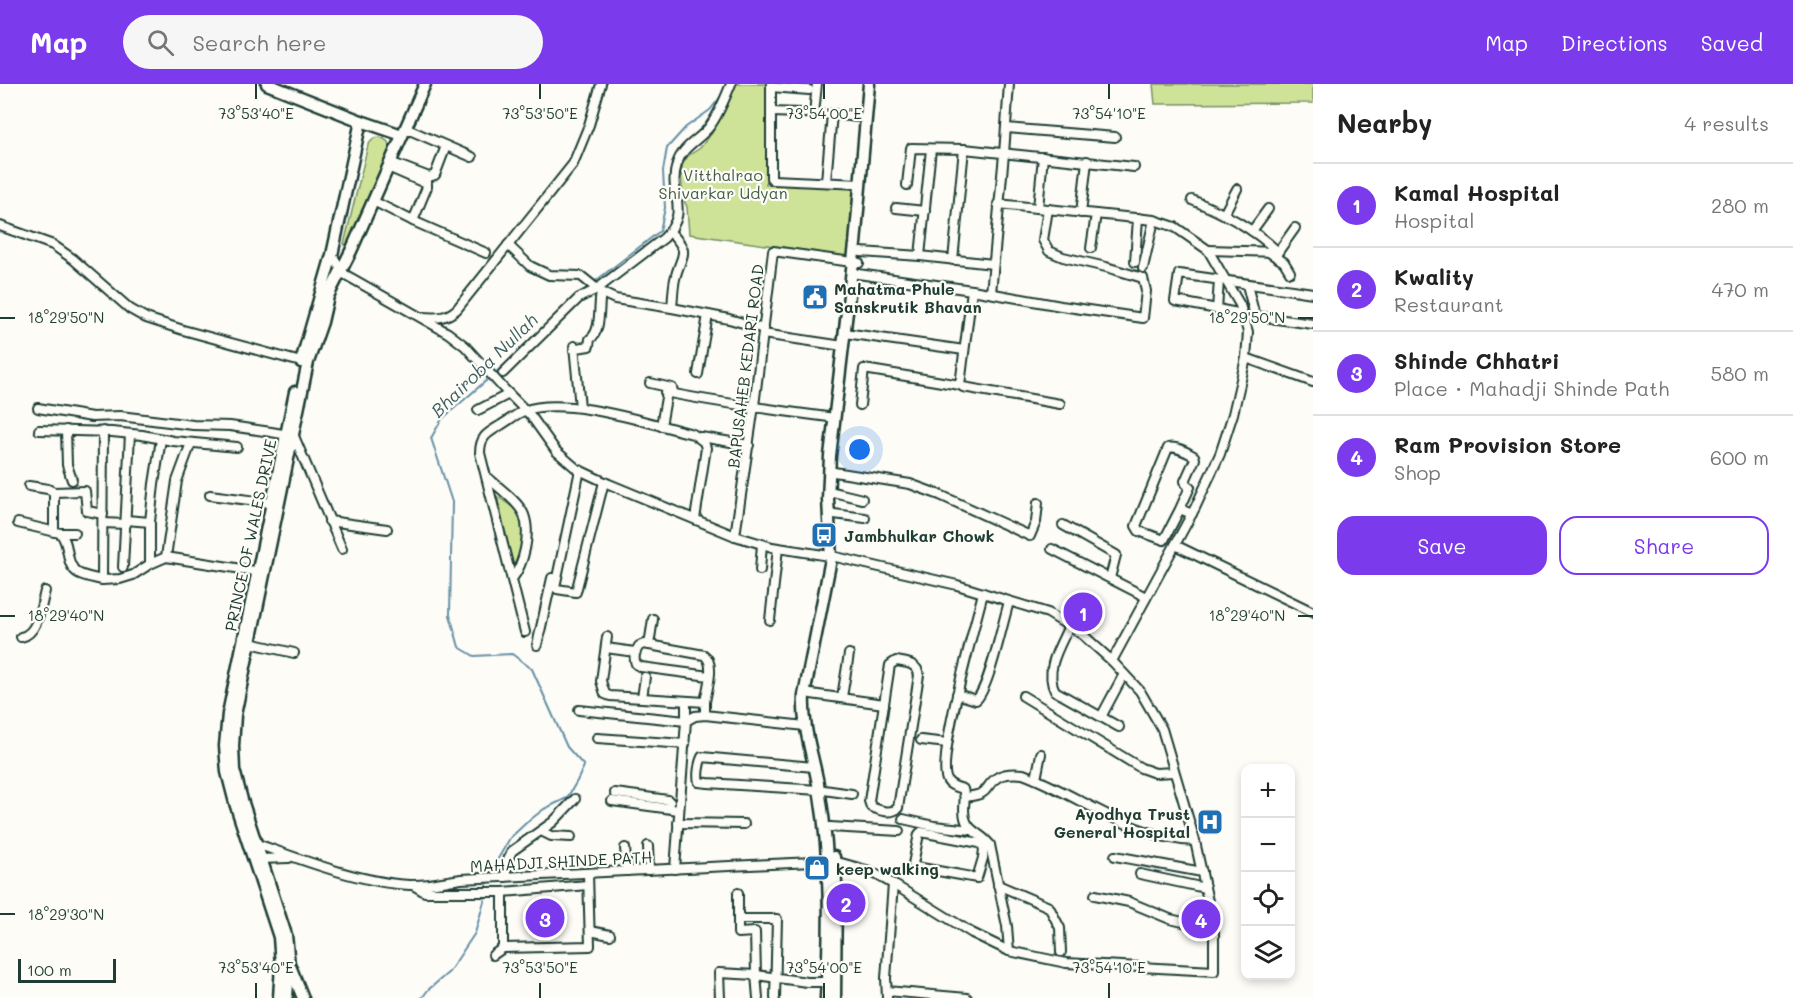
<!DOCTYPE html>
<meta charset="utf-8">
<style>
:root{--surface:#fff;--page:#f6f6f6;--text:#222;--muted:#767676;--line:#e0e0e0;--accent:#7c3aed}
body{margin:0;font-family:Mali,sans-serif;background:var(--page);color:var(--text)}
.controls{position:absolute;right:18px;bottom:18px;display:grid;overflow:hidden;border-radius:12px;box-shadow:0 3px 9px #0003}
.controls button{width:54px;height:54px;display:grid;place-items:center;padding:0;border:0;border-bottom:2px solid var(--line);background:var(--surface);color:var(--text);font:30px sans-serif}
.scale{position:absolute;left:18px;bottom:15px;width:98px;box-sizing:border-box;padding-left:6px;border:3px solid #1f3d34;border-top:0;font-size:16px;line-height:21px;white-space:nowrap;color:#1f3d34;-webkit-text-stroke:4px #fdfcf7;paint-order:stroke}
.you{position:absolute;left:860px;top:366px;width:21px;height:21px;margin:-15px;border:4px solid #fff;border-radius:50%;background:#1a73e8;box-shadow:0 0 0 9px #1a73e833}
.badge{display:grid;place-items:center;width:39px;height:39px;border-radius:50%;background:var(--accent);color:#fff;font-size:20px;font-weight:700}
.pin{position:absolute;translate:-50% -50%;border:3px solid #fff;box-shadow:0 2px 6px #0006}
.list{margin:0;padding:0;list-style:none}
h2{display:flex;justify-content:space-between;align-items:center;height:78px;margin:0;padding:0 24px;font-size:26px}
h2 small{font-size:20px;font-weight:400;color:var(--muted)}
.list li{display:grid;grid-template-columns:39px 1fr auto;gap:18px;align-items:center;box-sizing:border-box;height:84px;padding:0 24px;border-top:2px solid var(--line)}
.list b{display:block;font-size:22px;white-space:nowrap}
.list p{margin:0;font-size:20px;white-space:nowrap;color:var(--muted)}
.list em{font-size:20px;font-style:normal;color:var(--muted)}
.actions{display:flex;gap:12px;padding:18px 24px}
.actions a{flex:1;padding:14px 0;border:2px solid var(--accent);border-radius:18px;text-align:center;font-size:21px;color:var(--accent)}
.actions .main{background:var(--accent);color:#fff}
.icon{flex:none;width:33px;height:33px;fill:none;stroke:currentColor;stroke-width:2;stroke-linecap:round;stroke-linejoin:round}
.map{position:relative;flex:none;width:1313px;height:914px;overflow:hidden}
header{display:flex;align-items:center;gap:36px;box-sizing:border-box;height:84px;padding:0 30px;background:var(--accent);color:#fff}
header strong{font-size:28px}
nav{display:flex;gap:33px;margin-inline-start:auto;font-size:21px}
.search{width:420px;height:54px;background:var(--page);display:flex;align-items:center;gap:15px;box-sizing:border-box;padding:0 21px;border-radius:33px;color:var(--muted);font-size:22px}
main{display:flex}
aside{flex:1;background:var(--surface)}
.map>svg:first-child{display:block}
.green{fill:#cee398;stroke:#769066;stroke-width:1.5}
.lines{fill:none;stroke-linecap:round;stroke-linejoin:round}
.stream{stroke:#6690a6;stroke-width:2}
.street-casing{stroke:#1f3d34;stroke-width:12}
.secondary-casing{stroke:#1f3d34;stroke-width:15}
.street{stroke:#fdfcf7;stroke-width:8}
.secondary{stroke:#fdfcf7;stroke-width:10}
.ticks{fill:none;stroke:#1f3d34;stroke-width:2}
.labels{text-anchor:middle;dominant-baseline:central;stroke-width:4.5;stroke-linejoin:round;paint-order:stroke}
.park-label{font-size:16px;fill:#425e48;stroke:#fdfcf7}
.poi-label{font-size:16px;font-weight:bold;fill:#1f3d34;stroke:#fdfcf7;text-anchor:start}
.street-label{font-size:16px;fill:#1f3d34;stroke:#fdfcf7}
.water-label{font-size:18px;font-style:italic;fill:#3d6064;stroke:#fdfcf7}
.ticks-label{font-size:15px;text-anchor:middle;fill:#1f3d34;stroke:#fdfcf7;stroke-width:4.5;stroke-linejoin:round;paint-order:stroke}
</style>
<header>
<strong>Map</strong>
<div class="search"><svg class="icon" aria-label="search" viewBox="0 0 24 24"><circle cx="10" cy="10" r="6"/><path d="M15 15l6 6"/></svg>Search here</div>
<nav><a>Map</a><a>Directions</a><a>Saved</a></nav>
</header>
<main>
<div class="map">
<svg width="1313" height="914" viewBox="0 0 1313 914">
<rect width="100%" height="100%" fill="#fdfcf7"/>
<filter id="ink" filterUnits="userSpaceOnUse"><feTurbulence type="fractalNoise" baseFrequency=".0167" numOctaves="2"/><feDisplacementMap in="SourceGraphic" scale="12" xChannelSelector="R" yChannelSelector="G"/><feConvolveMatrix kernelMatrix="1 2 1 2 8 2 1 2 1" color-interpolation-filters="sRGB"/></filter>
<g filter="url(#ink)">
<g class="green">
<path d="M735,0H767L769,3L766,100L855,104L851,173L689,150L687,123L683,114L681,91L682,81L688,72L700,64L712,49Z"/>
<path d="M1153,0H1313V19L1155,20Z"/>
<path d="M380,53C388,56 391,60 389,68L347,161L344,160L368,61L374,54Z"/>
<path d="M497,412L525,432L519,474L513,482Z"/>
</g>
<g class="lines">
<g class="stream">
<path d="M575,213L660,147L665,124L663,87L667,64L686,43L710,26L722,11L727,0"/>
<path d="M488,792L510,754L526,739L544,725L567,714L577,697L584,682L567,663L532,585L512,570L474,572L459,563L450,531L452,418L431,354L442,335L518,269"/>
<path d="M422,914L428,906L449,888L475,849L485,814L487,797"/>
</g>
<g class="street-casing">
<g id="street">
<path d="M771,0V94L773,96L860,100"/>
<path d="M771,3L809,6"/>
<path d="M771,28L832,30L866,34"/>
<path d="M814,30L817,0"/>
<path d="M405,44L472,73"/>
<path d="M1006,44L1115,53"/>
<path d="M390,78L429,93L435,91L446,62"/>
<path d="M826,97L832,30"/>
<path d="M907,101L911,64L964,65L1134,83"/>
<path d="M1192,116C1224,129 1253,144 1278,168L1208,166"/>
<path d="M373,117L413,137L427,103V100L388,83"/>
<path d="M998,120L1154,136L1175,143L1208,166L1240,221L1248,248L1246,274L1233,330L1220,370L1195,424L1112,577"/>
<path d="M896,124L925,127"/>
<path d="M1038,124L1043,73"/>
<path d="M1048,125L1043,156L1049,167L1063,173L1106,183L1143,194L1146,207L1143,234L1061,222L972,206L960,301L963,303L1060,320"/>
<path d="M1081,129L1087,77"/>
<path d="M1224,130L1237,105"/>
<path d="M413,137L486,169"/>
<path d="M0,142L53,161L73,175L130,225L146,234L183,246L301,278"/>
<path d="M1252,147L1268,125"/>
<path d="M670,148C692,170 681,169 675,195C673,204 673,214 672,224"/>
<path d="M508,161L530,182L549,191L581,192L602,209L615,215L672,224L729,235L764,245"/>
<path d="M1091,164L1096,130"/>
<path d="M861,168L920,172L993,180"/>
<path d="M1278,168L1295,144"/>
<path d="M1270,169L1284,178L1290,188"/>
<path d="M920,172L931,65"/>
<path d="M953,176L964,65"/>
<path d="M1135,178L1138,134"/>
<path d="M1143,184L1154,136"/>
<path d="M858,190L972,206"/>
<path d="M1247,201L1255,232L1313,240"/>
<path d="M991,209L1004,70L1009,0"/>
<path d="M1217,226L1219,196"/>
<path d="M1243,230L1175,217L1179,190L1313,209"/>
<path d="M421,233C436,234 446,235 457,225L573,80L589,41L601,0"/>
<path d="M845,249L964,266"/>
<path d="M763,250L843,262"/>
<path d="M574,262L580,323"/>
<path d="M574,266L577,264L589,262L590,255C602,247 598,222 601,208"/>
<path d="M1246,274L1313,298"/>
<path d="M503,289L579,214L597,205L664,154C692,125 667,111 677,80C682,62 700,56 710,42C719,30 725,14 731,0"/>
<path d="M698,290L708,231"/>
<path d="M650,299L672,304L673,307L671,309"/>
<path d="M665,308C721,320 778,326 835,334"/>
<path d="M860,321L864,285L960,301"/>
<path d="M38,324L92,333L120,332L193,341L230,342L271,348L294,352L342,465"/>
<path d="M478,326L509,310"/>
<path d="M661,342L667,308"/>
<path d="M39,346L112,348L142,351L173,357L237,363"/>
<path d="M66,346L67,381L72,396"/>
<path d="M103,347L102,496L120,495L133,491L150,480L166,473L261,488"/>
<path d="M701,353L749,361"/>
<path d="M580,386L555,503L557,505L576,508L604,398"/>
<path d="M834,388L910,400L940,411L1030,452L1036,438L1038,419"/>
<path d="M487,393C497,402 519,418 524,431C531,450 524,480 512,495"/>
<path d="M29,402L48,405L54,408V448"/>
<path d="M54,408L85,407L87,427L103,430"/>
<path d="M833,408L862,415"/>
<path d="M210,411L272,419"/>
<path d="M1180,425L1164,456L1139,447L1136,442L1168,364C1177,362 1186,368 1194,372L1195,375L1185,397L1186,400L1190,403L1180,425L1192,430"/>
<path d="M834,430L865,434"/>
<path d="M126,436L150,438"/>
<path d="M329,437L387,445"/>
<path d="M18,439L60,449C71,460 64,480 78,489C85,493 95,494 102,496"/>
<path d="M103,439L126,440"/>
<path d="M1063,441L1116,471L1110,494"/>
<path d="M60,449H75"/>
<path d="M735,452L754,322L773,167L859,179"/>
<path d="M1175,461L1313,528"/>
<path d="M1052,465L1146,513"/>
<path d="M166,473L177,397L191,359"/>
<path d="M150,480V438L154,400L161,355"/>
<path d="M123,483L130,350"/>
<path d="M760,486L762,460"/>
<path d="M983,509C976,538 936,676 947,696C950,702 957,703 963,705C967,715 962,723 965,734C968,748 983,750 990,761L1007,842L1009,867"/>
<path d="M770,536L778,464"/>
<path d="M1069,542C1060,562 1044,586 1055,607L1119,643"/>
<path d="M525,548L480,369C480,352 488,349 501,341C508,337 516,330 524,327C565,311 651,340 693,350L704,358L706,364L695,435"/>
<path d="M21,553C38,550 41,522 45,507"/>
<path d="M607,553L601,597L605,610L610,612L705,618V631"/>
<path d="M250,559L294,569"/>
<path d="M537,561L552,494"/>
<path d="M649,561L653,535"/>
<path d="M606,564L635,568"/>
<path d="M896,577C907,579 917,579 919,591L898,724C890,731 879,726 871,723L869,717L890,581Z"/>
<path d="M811,610L884,620"/>
<path d="M957,610L976,616C989,605 1003,537 1009,518"/>
<path d="M1023,612L1141,684L1155,689L1174,688"/>
<path d="M842,613L849,570"/>
<path d="M642,614L645,593"/>
<path d="M705,618C707,605 716,579 704,571L644,560L639,562C635,568 633,573 636,580L641,583L709,592"/>
<path d="M579,626L686,637V617"/>
<path d="M1101,633L1124,590"/>
<path d="M597,654L685,660"/>
<path d="M921,656L947,659"/>
<path d="M814,683L702,673C699,679 697,692 699,698L708,699L819,706"/>
<path d="M1036,695L1041,670"/>
<path d="M824,706L852,710"/>
<path d="M615,709L668,716L670,718L669,724"/>
<path d="M966,713C993,710 982,703 998,693C1005,689 1015,689 1023,690C1080,711 1132,755 1195,757"/>
<path d="M612,717L679,726"/>
<path d="M903,735L934,742L972,746"/>
<path d="M678,739L744,740"/>
<path d="M830,743L899,747"/>
<path d="M541,747L551,752L571,753"/>
<path d="M981,760L984,764L983,774L977,794L916,783L913,780L919,750L921,748L990,761"/>
<path d="M254,761L257,760C302,776 362,799 410,801C427,802 445,797 461,795L834,777L870,787L893,800L972,849L1009,867L1066,879L1214,887V845L1195,757L1162,645L1140,607L1112,577L1083,551L1048,529L957,501L836,473L772,463L735,452L609,400L577,385L556,367L531,332L505,306L465,262L448,249L344,190L332,171"/>
<path d="M648,762L649,786"/>
<path d="M625,764L627,787"/>
<path d="M1115,772L1202,788"/>
<path d="M259,775L289,774"/>
<path d="M675,785L686,637L695,632L705,631L805,642"/>
<path d="M1140,790L1205,804"/>
<path d="M505,793L507,777L512,767L553,738L575,715"/>
<path d="M413,801L425,808H503L588,801"/>
<path d="M998,801L1049,823L1060,844L1061,868"/>
<path d="M503,808V864L590,862L588,789"/>
<path d="M738,809V835H777L775,914"/>
<path d="M1095,811L1129,818L1170,835L1196,841L1214,843"/>
<path d="M590,847L610,851"/>
<path d="M493,871L503,864"/>
<path d="M887,907L967,914"/>
<path d="M720,914L719,889L756,891L755,848L738,849V835"/>
<path d="M758,914L756,891L807,898H831"/>
<path d="M887,914L886,894L893,800"/>
</g>
</g>
<g class="secondary-casing">
<g id="secondary">
<path d="M267,0L361,37L402,51"/>
<path d="M301,278L332,171L361,37"/>
<path d="M834,773L836,799L835,914"/>
<path d="M290,882L303,914"/>
<path d="M279,914L281,881L279,853L235,719L227,688L225,662L228,630L295,308"/>
<path d="M287,914L289,881L286,851L242,716L234,686L233,662L235,631L308,278L322,238L328,212L351,167L425,0"/>
<path d="M826,914C830,847 831,778 820,711C815,676 802,647 804,611L831,475L828,415L830,372L855,160L869,0"/>
</g>
</g>
<use href="#street" class="street"/>
<use href="#secondary" class="secondary"/>
</g>
</g>
<path class="ticks" d="M256,0V15M540,0V15M824,0V15M1109,0V15M0,234H15M1298,234H1313M0,532H15M1298,532H1313M0,830H15M256,899V914M540,899V914M824,899V914M1109,899V914"/>
<defs>
<g id="civic-square" transform="scale(1.35)"><rect x="-9" y="-9" width="18" height="18" rx="4" fill="#1f6fb2" stroke="#fdfcf7"/><path d="M-.6-6.5H3V-4.5H.6V-3L4-1V1h2V6H-6V1h2V-1L-.6-3ZM-1.2 2.5V6h2.4V2.5Z" fill="#fff"/></g>
<g id="bus-square" transform="scale(1.35)"><rect x="-9" y="-9" width="18" height="18" rx="4" fill="#1f6fb2" stroke="#fdfcf7"/><path d="M-5-6H5V4H4V6H2V4H-2V6H-4V4H-5ZM-3.5-4V0h7V-4ZM-3.5 1.2v1.5H-2V1.2ZM2 1.2v1.5H3.5V1.2Z" fill="#fff"/></g>
<g id="hospital-square" transform="scale(1.35)"><rect x="-9" y="-9" width="18" height="18" rx="4" fill="#1f6fb2" stroke="#fdfcf7"/><path d="M-5-5h3v3.5h4V-5h3V5h-3V1.5h-4V5h-3Z" fill="#fff"/></g>
<g id="shop-square" transform="scale(1.35)"><rect x="-9" y="-9" width="18" height="18" rx="4" fill="#1f6fb2" stroke="#fdfcf7"/><path d="M-5-2.5h2.3a2.7 3.5 0 0 1 5.4 0H5L5.5 6h-11ZM-1.5-2.5h3a1.5 2.3 0 0 0-3 0Z" fill="#fff"/></g>
</defs>
<g fill-rule="evenodd">
<use href="#civic-square" x="815" y="213"/>
<use href="#bus-square" x="824" y="451"/>
<use href="#hospital-square" x="1210" y="738"/>
<use href="#shop-square" x="817" y="784"/>
</g>
<g class="labels">
<g class="park-label">
<text x="723" y="90">Vitthalrao<tspan x="723" dy="18">Shivarkar Udyan</tspan></text>
</g>
<g class="poi-label">
<text x="834" y="204">Mahatma Phule<tspan x="834" dy="18">Sanskrutik Bhavan</tspan></text>
<text x="844" y="451">Jambhulkar Chowk</text>
<text x="1190" y="729" text-anchor="end">Ayodhya Trust<tspan x="1190" dy="18">General Hospital</tspan></text>
<text x="836" y="784">keep walking</text>
</g>
<g class="street-label">
<text transform="translate(745 282) rotate(-83)">BAPUSAHEB KEDARI ROAD</text>
<text transform="translate(250 451) rotate(-78)">PRINCE OF WALES DRIVE</text>
<text transform="translate(561 777) rotate(-3)">MAHADJI SHINDE PATH</text>
</g>
<g class="water-label">
<text transform="translate(484 281) rotate(-44)">Bhairoba Nullah</text>
</g>
</g>
<g class="ticks-label">
<text x="256" y="35">73°53'40"E</text>
<text x="540" y="35">73°53'50"E</text>
<text x="824" y="35">73°54'00"E</text>
<text x="1109" y="35">73°54'10"E</text>
<text x="66" y="239">18°29'50"N</text>
<text x="1247" y="239">18°29'50"N</text>
<text x="66" y="537">18°29'40"N</text>
<text x="1247" y="537">18°29'40"N</text>
<text x="66" y="836">18°29'30"N</text>
<text x="256" y="889">73°53'40"E</text>
<text x="540" y="889">73°53'50"E</text>
<text x="824" y="889">73°54'00"E</text>
<text x="1109" y="889">73°54'10"E</text>
</g>
</svg>
<div class="controls">
<button>+</button>
<button>−</button>
<button><svg class="icon" aria-label="locate" viewBox="0 0 24 24"><circle cx="12" cy="12" r="6"/><path d="M12 2v4M12 18v4M2 12h4M18 12h4"/></svg></button>
<button><svg class="icon" aria-label="layers" viewBox="0 0 24 24"><path d="M12 4l9 5-9 5-9-5zM3 14l9 5 9-5"/></svg></button>
</div>
<div class="scale">100 m</div>
<div class="you"></div>
<div class="pin badge" style="left:1083px;top:528px">1</div>
<div class="pin badge" style="left:846px;top:819px">2</div>
<div class="pin badge" style="left:545px;top:834px">3</div>
<div class="pin badge" style="left:1201px;top:835px">4</div>
</div>
<aside>
<h2>Nearby<small>4 results</small></h2>
<ul class="list">
<li><span class="badge">1</span><div><b>Kamal Hospital</b><p>Hospital</p></div><em>280 m</em></li>
<li><span class="badge">2</span><div><b>Kwality</b><p>Restaurant</p></div><em>470 m</em></li>
<li><span class="badge">3</span><div><b>Shinde Chhatri</b><p>Place · Mahadji Shinde Path</p></div><em>580 m</em></li>
<li><span class="badge">4</span><div><b>Ram Provision Store</b><p>Shop</p></div><em>600 m</em></li>
</ul>
<div class="actions"><a class="main">Save</a><a>Share</a></div>
</aside>
</main>
